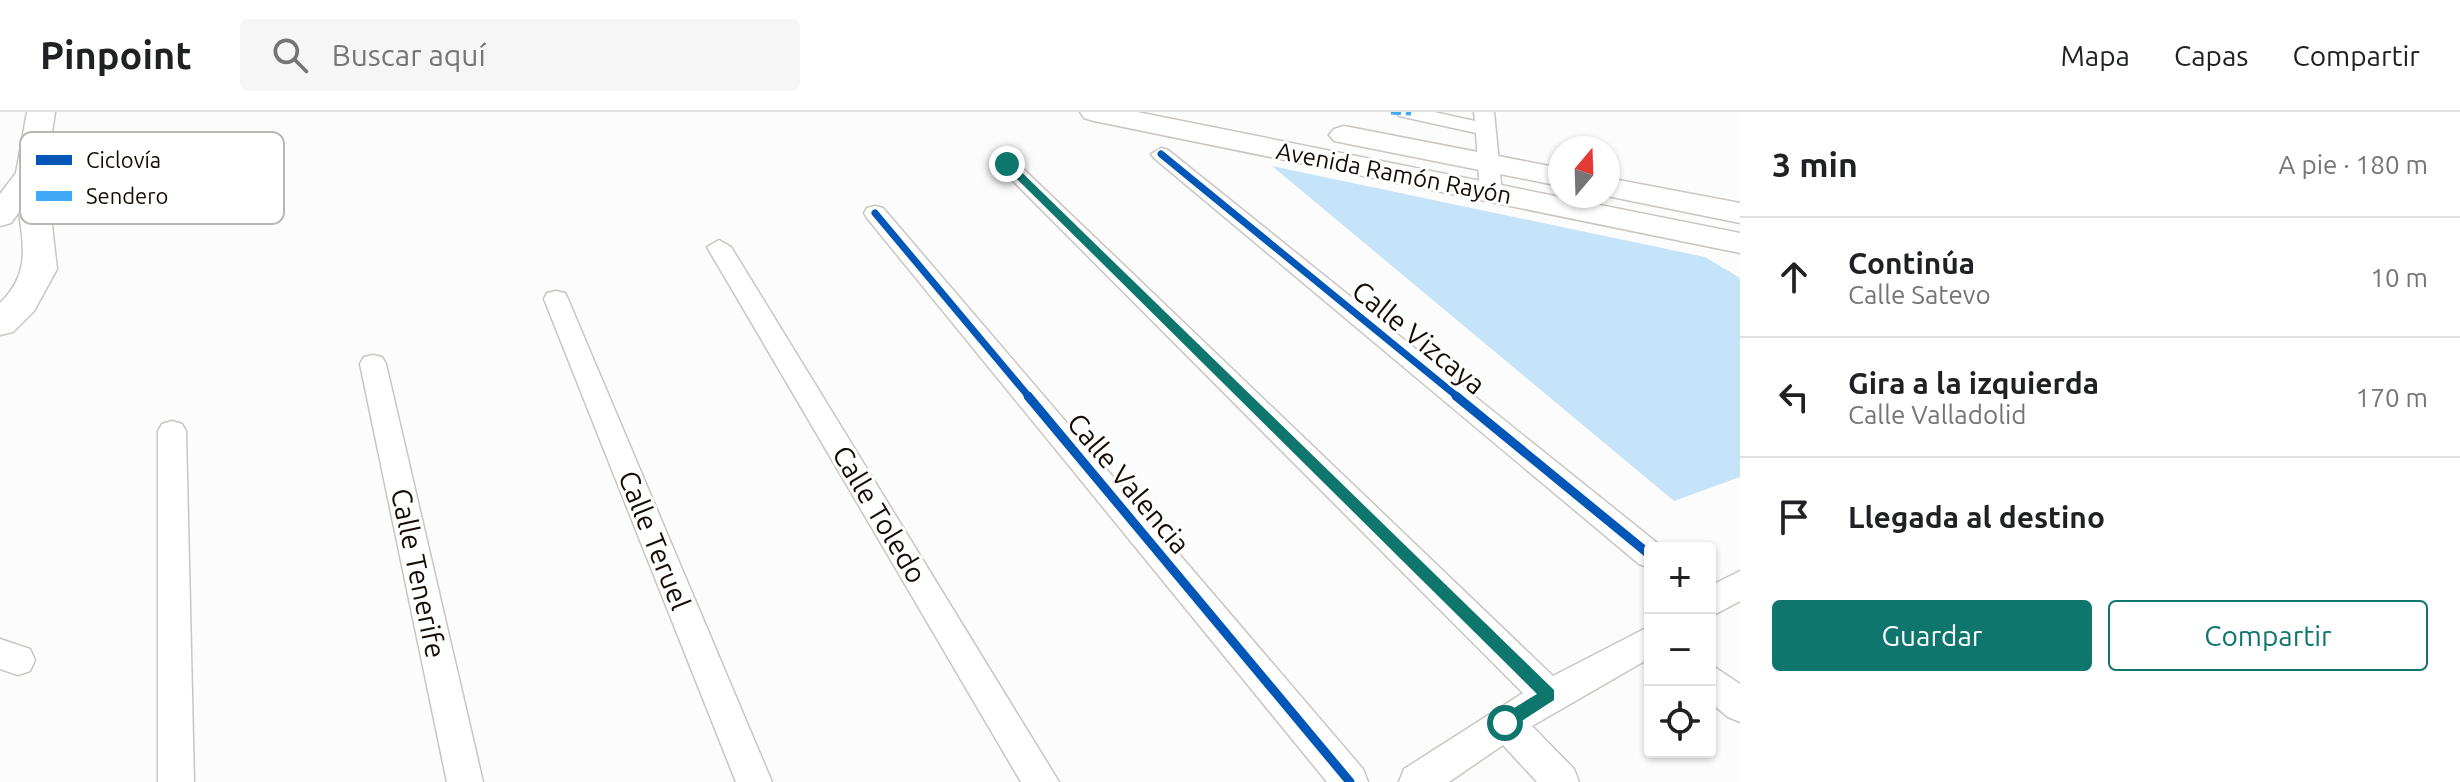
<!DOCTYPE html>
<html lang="es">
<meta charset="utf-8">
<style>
:root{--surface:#fff;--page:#f6f6f6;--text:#202124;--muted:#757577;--line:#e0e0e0;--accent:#0f766e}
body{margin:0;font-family:Ubuntu,sans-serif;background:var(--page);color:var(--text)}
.controls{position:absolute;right:24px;bottom:24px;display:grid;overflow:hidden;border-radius:8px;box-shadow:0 2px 6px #0004}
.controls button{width:72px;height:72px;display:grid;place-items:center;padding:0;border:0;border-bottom:2px solid var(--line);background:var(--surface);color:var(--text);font:40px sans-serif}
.compass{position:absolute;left:1548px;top:24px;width:72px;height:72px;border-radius:50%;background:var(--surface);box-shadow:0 2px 6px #0004;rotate:19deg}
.stop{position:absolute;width:24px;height:24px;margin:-18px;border:6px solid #0f766e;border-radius:50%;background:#fff}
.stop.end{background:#0f766e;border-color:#fff;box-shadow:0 2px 8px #0008}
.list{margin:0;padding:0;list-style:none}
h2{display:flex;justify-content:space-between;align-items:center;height:104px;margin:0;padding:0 32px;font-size:34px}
h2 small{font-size:26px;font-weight:400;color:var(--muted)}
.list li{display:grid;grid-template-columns:52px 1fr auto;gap:24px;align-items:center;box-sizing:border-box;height:120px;padding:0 32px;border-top:2px solid var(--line)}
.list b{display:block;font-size:30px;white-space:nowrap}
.list p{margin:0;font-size:26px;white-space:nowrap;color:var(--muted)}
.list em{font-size:26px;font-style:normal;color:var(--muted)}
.actions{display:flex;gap:16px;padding:24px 32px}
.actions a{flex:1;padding:18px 0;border:2px solid var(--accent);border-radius:8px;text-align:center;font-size:28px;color:var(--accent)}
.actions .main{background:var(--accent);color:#fff}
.icon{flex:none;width:44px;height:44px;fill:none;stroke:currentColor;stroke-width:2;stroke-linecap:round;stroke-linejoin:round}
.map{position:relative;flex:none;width:1740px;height:670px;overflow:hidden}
header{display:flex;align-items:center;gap:48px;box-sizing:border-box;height:112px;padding:0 40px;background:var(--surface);border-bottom:2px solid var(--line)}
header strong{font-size:38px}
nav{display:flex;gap:44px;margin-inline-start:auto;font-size:28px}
.search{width:560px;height:72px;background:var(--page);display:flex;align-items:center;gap:20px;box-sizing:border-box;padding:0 28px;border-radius:8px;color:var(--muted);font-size:30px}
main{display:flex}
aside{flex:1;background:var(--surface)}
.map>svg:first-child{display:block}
.water{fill:#c6e4f9}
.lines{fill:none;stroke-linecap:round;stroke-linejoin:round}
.minor-casing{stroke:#cbc5c1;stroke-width:3}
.secondary-casing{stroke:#cbc5c1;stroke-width:3}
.minor{fill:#fff;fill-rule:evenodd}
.secondary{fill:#fff;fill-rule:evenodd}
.quiet{stroke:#3fa9f5;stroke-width:5;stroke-dasharray:10 5;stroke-linecap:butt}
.cycleway-far1-casing{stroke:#fff;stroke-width:11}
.cycleway-casing{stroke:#fff;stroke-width:14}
.cycleway-far1{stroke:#0057b8;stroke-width:7}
.cycleway{stroke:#0057b8;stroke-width:9}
.route{fill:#0f766e}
.labels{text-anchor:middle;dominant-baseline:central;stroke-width:6;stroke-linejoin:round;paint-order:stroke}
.far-street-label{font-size:24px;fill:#160c05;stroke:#fff}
.street-label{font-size:28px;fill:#160c05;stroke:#fff}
.key{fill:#fff;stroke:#b9b6b4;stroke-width:2}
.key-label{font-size:22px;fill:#160c05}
</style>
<header>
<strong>Pinpoint</strong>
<div class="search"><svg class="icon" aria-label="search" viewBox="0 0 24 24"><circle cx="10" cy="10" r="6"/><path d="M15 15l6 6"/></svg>Buscar aquí</div>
<nav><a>Mapa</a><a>Capas</a><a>Compartir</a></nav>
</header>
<main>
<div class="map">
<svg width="1740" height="670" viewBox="0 0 1740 670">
<rect width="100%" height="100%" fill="#fcfcfc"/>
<path class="water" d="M1272,54L1705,145L1740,166V365L1674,389Z"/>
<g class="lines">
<g class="minor-casing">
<g id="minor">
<path d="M1396,0H1434L1475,9L1474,0H1494L1502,81L1499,86H1483L1480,81L1476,21L1399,4Z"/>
<path d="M1161,36L1168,38L1661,434L1650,436V456L1639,452L1154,46L1151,42Z"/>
<path d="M1007,46L1014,48L1553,564L1650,514V546L1532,614L1574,657L1579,670H1537L1503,633L1449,670H1399L1404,657L1523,581L1000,56L996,52Z"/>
<path d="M875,94L883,96L1363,657L1368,670H1327L867,106L864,101L867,96Z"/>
<path d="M719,128L731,135L1059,670H1021L707,135Z"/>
<path d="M556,179L565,181L568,187L772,670H736L544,187L547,181Z"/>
<path d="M373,243L382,245L386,252L483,670H447L360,252L364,245Z"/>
<path d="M172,309L182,312L186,319L194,670H158V319L162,312Z"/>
<path d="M1740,459V489L1710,505V474Z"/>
<path d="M0,527L30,537L35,548L30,559L18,563L0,557Z"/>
<path d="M1710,552L1740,572V610L1728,605L1710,590Z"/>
</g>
</g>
<g class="secondary-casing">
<g id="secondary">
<path d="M27,0H55L46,61L57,157L34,199L13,220L0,223V191C29,163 24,137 19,100L11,111L0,114V82L16,61Z"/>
<path d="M1080,0H1137L1740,121V141L1094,9L1084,6Z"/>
<path d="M1344,14L1560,56V74L1334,29L1329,23L1334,17Z"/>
<path d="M1608,66L1740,91V111L1607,84Z"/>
</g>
</g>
<use href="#minor" class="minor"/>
<use href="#secondary" class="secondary"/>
<path class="quiet" d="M1391,0L1411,1"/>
<g class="cycleway-far1-casing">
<g id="cycleway-far1">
<path d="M1161,42L1459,286"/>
<path d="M1007,52L1246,286"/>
<path d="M875,101L1030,286"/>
</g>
</g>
<g class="cycleway-casing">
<g id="cycleway">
<path d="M1028,284L1350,670"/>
<path d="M1244,284L1549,583"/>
<path d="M1456,284L1650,443"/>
</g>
</g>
<use href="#cycleway-far1" class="cycleway-far1"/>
<use href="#cycleway" class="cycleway"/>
</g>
<path class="route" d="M1004,50H1011L1554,578V588L1511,616H1499V605L1537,582L1004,54Z"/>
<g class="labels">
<g class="far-street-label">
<text transform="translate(1394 61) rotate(11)">Avenida Ramón Rayón</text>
</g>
<g class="street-label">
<text transform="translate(1419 225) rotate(39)">Calle Vizcaya</text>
<text transform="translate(1129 371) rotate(50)">Calle Valencia</text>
<text transform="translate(880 402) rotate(59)">Calle Toledo</text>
<text transform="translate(655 428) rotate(68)">Calle Teruel</text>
<text transform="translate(419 461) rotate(78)">Calle Tenerife</text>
</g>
</g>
<rect x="20" y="20" width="264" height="92" rx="12" class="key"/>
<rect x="36" y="43" width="36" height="10" fill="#0057b8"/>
<rect x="36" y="79" width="36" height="10" fill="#3fa9f5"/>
<g class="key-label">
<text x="86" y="56">Ciclovía</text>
<text x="86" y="92">Sendero</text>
</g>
</svg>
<div class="controls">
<button>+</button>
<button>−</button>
<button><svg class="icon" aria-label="locate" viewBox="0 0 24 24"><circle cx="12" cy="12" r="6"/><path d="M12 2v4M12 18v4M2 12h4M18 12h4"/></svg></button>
</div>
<svg class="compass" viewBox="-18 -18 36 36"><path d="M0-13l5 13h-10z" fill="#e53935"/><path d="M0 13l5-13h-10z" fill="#757577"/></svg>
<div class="stop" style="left:1505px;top:611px"></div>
<div class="stop end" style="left:1007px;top:52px"></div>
</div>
<aside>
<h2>3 min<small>A pie · 180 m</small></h2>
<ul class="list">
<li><svg class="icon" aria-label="ahead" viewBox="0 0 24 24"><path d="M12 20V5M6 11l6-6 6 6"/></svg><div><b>Continúa</b><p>Calle Satevo</p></div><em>10 m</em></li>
<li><svg class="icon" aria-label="left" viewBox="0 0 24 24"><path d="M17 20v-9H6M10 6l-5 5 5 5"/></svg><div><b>Gira a la izquierda</b><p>Calle Valladolid</p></div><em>170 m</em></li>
<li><svg class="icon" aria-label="arrive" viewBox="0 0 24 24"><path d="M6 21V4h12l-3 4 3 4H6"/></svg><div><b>Llegada al destino</b></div></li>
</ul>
<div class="actions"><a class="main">Guardar</a><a>Compartir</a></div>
</aside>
</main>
